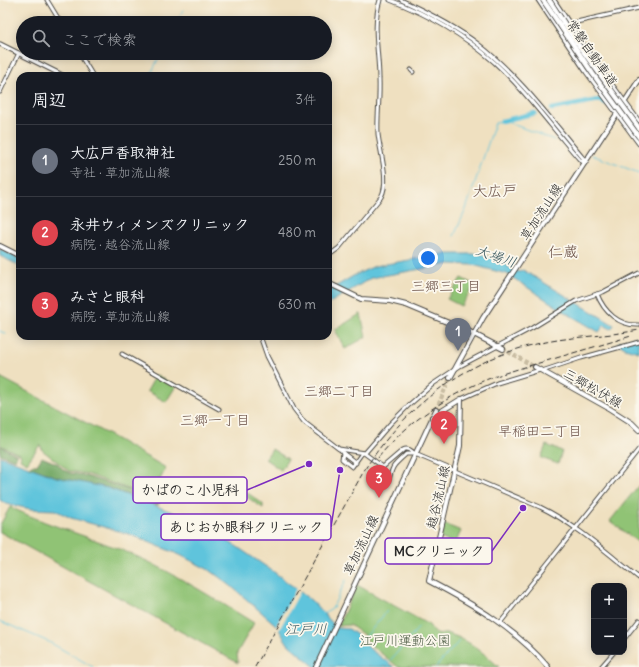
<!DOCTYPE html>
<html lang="ja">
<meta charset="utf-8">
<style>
:root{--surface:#171b24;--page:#20242c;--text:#f1f3f6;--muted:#9ea1a6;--line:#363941;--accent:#db2777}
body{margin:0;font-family:Delius,"Klee One",sans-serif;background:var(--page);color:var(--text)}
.controls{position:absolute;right:12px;bottom:12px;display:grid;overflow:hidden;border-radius:8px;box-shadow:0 2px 10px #0003}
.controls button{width:36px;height:36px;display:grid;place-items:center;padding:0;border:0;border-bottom:1px solid var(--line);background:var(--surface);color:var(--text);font:20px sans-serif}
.you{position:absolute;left:428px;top:258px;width:14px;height:14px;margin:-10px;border:3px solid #fff;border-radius:50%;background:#1a73e8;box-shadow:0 0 0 6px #1a73e833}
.badge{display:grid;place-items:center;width:26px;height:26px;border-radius:50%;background:var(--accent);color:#fff;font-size:13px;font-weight:700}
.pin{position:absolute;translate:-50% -33px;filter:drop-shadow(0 1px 2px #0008)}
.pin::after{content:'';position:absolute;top:21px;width:14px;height:12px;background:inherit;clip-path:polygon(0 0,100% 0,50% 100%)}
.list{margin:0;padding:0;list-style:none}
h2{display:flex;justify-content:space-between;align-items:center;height:52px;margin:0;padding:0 16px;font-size:17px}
h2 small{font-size:13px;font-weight:400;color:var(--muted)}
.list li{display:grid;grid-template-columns:26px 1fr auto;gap:12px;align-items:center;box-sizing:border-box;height:72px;padding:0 16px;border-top:1px solid var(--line)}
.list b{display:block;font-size:15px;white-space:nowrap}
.list p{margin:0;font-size:13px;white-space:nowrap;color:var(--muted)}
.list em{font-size:13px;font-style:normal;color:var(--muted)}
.icon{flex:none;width:22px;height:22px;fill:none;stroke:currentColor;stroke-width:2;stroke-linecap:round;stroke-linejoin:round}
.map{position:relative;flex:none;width:639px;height:667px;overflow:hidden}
.search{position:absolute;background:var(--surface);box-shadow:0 2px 10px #0003;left:16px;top:16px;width:316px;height:44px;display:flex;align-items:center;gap:10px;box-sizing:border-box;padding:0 14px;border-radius:22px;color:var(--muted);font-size:15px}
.panel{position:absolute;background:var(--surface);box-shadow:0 2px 10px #0003;left:16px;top:72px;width:316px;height:268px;border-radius:12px}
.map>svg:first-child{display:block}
.green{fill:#90c375;stroke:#5e7750}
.forest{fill:#74a966;stroke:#506a48}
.water{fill:#5fc4dc;stroke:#457884}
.pier{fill:#efe0c0}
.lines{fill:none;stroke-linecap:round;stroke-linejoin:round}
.stream{stroke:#5fc4dc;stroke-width:1}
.river{stroke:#5fc4dc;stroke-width:4.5}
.primary-tunnel{stroke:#c8bca2;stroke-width:4;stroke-dasharray:4 2;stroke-linecap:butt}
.tertiary-casing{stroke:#484641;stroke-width:5}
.secondary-casing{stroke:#484641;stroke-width:5.5}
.primary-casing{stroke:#484641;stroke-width:6}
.tertiary{stroke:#fff;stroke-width:3}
.secondary{stroke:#fff;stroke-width:3.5}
.primary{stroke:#fff;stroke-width:4}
.rail{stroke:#2b2b2b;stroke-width:1;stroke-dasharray:6 3;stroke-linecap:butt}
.motorway-bridge-casing{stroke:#484641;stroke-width:6;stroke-linecap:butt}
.motorway-bridge{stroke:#fff;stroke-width:4.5}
.labels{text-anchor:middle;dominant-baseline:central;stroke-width:3.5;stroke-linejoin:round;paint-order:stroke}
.street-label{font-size:13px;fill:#2b2b2b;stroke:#fbf7ec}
.park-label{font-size:13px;fill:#495941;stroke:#fbf7ec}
.water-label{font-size:14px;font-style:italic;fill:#3b5960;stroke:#fbf7ec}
.neighbourhood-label{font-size:14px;fill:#6b5147;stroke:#fbf7ec}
.quarter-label{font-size:15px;fill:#6b5147;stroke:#fbf7ec}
.leader{fill:none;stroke:#7b2cbf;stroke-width:1.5}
.callout-dot{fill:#7b2cbf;stroke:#fbf7ec;stroke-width:1.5}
.callout{fill:#fbf7ec;stroke:#7b2cbf;stroke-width:1.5}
.callout-label{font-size:14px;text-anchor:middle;font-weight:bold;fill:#2b2b2b}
</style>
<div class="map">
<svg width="639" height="667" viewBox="0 0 639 667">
<rect width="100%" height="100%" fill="#fbf7ec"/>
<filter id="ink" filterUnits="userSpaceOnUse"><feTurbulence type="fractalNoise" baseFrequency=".025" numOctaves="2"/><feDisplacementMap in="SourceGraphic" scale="8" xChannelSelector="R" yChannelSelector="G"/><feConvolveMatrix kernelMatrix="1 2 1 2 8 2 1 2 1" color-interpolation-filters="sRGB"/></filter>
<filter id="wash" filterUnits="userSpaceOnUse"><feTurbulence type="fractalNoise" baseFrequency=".012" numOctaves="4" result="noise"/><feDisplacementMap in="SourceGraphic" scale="16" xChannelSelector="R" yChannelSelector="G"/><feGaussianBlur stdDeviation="0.9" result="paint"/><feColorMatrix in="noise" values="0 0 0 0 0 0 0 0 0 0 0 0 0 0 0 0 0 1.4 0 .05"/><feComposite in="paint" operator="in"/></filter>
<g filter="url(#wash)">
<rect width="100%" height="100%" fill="#efe0c0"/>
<g class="green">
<path d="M461,278L475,285L461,306L447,299Z"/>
<path d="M360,314H361L366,337L345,349L335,330Z"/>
<path d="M156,375L176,386L166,402L147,391Z"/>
<path d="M0,377L111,436L166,468L155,489L131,490L87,474L69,471L42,450L41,446H39L27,463L20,459L21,455L0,445Z"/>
<path d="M546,445L562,451L558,464L541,458Z"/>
<path d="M272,449L288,459L281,470L265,459Z"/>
<path d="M639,485V543L610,521Z"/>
<path d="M238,491H245L263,504V508Z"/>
<path d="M10,507C55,529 104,540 149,562C185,580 220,602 254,623L237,653L238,663L0,532V525Z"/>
<path d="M444,524L461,531L455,544L440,538Z"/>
<path d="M357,585L429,625C440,642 440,630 452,635C469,640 486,655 499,667H398L372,646L364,635L350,625L338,626Z"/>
</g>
<g class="forest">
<path d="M0,446L17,455L15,460L0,454Z"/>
<path d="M42,457L58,464L64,470L70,473L83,475L132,491L141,492L160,488L164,489L165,493L158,505L138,499L109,488L60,478L29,467L31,465H37Z"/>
</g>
<g class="water">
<path d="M0,249L20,259V266L0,256Z"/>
<path d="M444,254H480L506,262L507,266L519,272L523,270L614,325L611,329L604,325L599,332L568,314L507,274L473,265L449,264L371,278L328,304V291L355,275L375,266Z"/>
<path d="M635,337L639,339V352L625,348L617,343Z"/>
<path d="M0,456L56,477L108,488L183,516L236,546L274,572L312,601L337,628L349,629L361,638L370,649L394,667H315L288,644L276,625L231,586L211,571L180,555L129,534L71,518L55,510L31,509L6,504L0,500Z"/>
</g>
<path class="pier" d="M297,587L301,590L278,632L275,628Z"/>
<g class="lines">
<g class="stream">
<path d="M176,23L183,10"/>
<path d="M150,76L161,53"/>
<path d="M507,122L554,140"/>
<path d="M592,155L639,173"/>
<path d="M454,236L466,209L495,123L503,121"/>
<path d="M0,331L6,334"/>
<path d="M322,615L332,609L346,580"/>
<path d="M0,621L49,642L93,667"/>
<path d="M363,640L387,611"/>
<path d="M388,663L419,627"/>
<path d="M436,667L460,640"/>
</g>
<g class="river">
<path d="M552,109L599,100L606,103"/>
<path d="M502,121L535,113"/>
</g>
</g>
</g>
<g filter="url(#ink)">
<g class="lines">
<g class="primary-tunnel">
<path d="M503,349L535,367"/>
<path d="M436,410L450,378"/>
</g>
<g class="tertiary-casing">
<g id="tertiary">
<path d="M47,0L61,23"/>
<path d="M390,0C427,14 465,36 494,62C526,91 552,128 580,160L585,163"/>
<path d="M401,0C427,12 455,26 478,44C518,75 550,118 583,158L585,163"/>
<path d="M538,0L586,72L639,144"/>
<path d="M554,0L594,60L639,121"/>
<path d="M570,24L572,23L639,8"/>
<path d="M79,53L93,76"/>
<path d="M411,70L413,72"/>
<path d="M0,92L19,53"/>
<path d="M328,256L339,248L381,197C390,182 380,152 378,134C377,116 380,98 379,79C379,53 372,26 380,0"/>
<path d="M597,294C604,312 619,326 639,325"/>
<path d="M260,336L267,356L294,409L304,422L339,449L364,453L383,467"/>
<path d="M122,354L219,409"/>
<path d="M542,371L581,358L639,342"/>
<path d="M461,399L497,383L540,370"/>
<path d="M341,450L343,453L342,459L352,467L362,453"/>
<path d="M343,453L356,463"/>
<path d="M365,453L390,424L409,405L433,384L460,366L532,328L576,301L603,292L639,273"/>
<path d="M415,454C412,451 408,447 403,450L383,467L375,479L377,485L381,487C391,485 389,473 394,466C397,462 402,458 406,454H415L540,507C577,525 607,553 639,578"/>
<path d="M500,623L639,449"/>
<path d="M624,639L639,620"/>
<path d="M601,667L614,652"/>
</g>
</g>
<g class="secondary-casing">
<path id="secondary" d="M0,44L64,76"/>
</g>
<g class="primary-casing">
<g id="primary">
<path d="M0,246L20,256"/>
<path d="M328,283L361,299L390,301L406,305L468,331L503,349"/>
<path d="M535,367L610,409L632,423L639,430"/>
<path d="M450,378L483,318L639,80"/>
<path d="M432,417L461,399L460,446L429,581C473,604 516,629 548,667"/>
<path d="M316,667L436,410"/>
</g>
</g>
<use href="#tertiary" class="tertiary"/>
<use href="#secondary" class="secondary"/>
<use href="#primary" class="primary"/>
<g class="rail">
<path d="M378,458C405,424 444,398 483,381C505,372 529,366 553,359C579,351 605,344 631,336"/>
<path d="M255,667L365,469C406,405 470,356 546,342C577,336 608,336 639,330"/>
</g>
<g class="motorway-bridge-casing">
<g id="motorway-bridge">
<path d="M543,0L593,74L639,137"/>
<path d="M549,0L575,40L639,128"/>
</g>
</g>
<use href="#motorway-bridge" class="motorway-bridge"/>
</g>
</g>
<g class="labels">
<g class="street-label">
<text transform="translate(592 53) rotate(55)">常磐自動車道</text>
<text transform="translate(541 212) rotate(-57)">草加流山線</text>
<text transform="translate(593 388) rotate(30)">三郷松伏線</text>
<text transform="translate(438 497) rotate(-77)">越谷流山線</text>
<text transform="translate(361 545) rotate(-65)">草加流山線</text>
</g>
<g class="park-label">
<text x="405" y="640">江戸川運動公園</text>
</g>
<g class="water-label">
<text transform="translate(496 256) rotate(19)">大場川</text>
<text x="306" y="629">江戸川</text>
</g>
<g class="neighbourhood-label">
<text x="446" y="286">三郷三丁目</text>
<text x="339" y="391">三郷二丁目</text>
<text x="215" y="420">三郷一丁目</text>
<text x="540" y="431">早稲田二丁目</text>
</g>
<g class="quarter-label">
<text x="495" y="190">大広戸</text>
<text x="563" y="251">仁蔵</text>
</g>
</g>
<path class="leader" d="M309 464L247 490M340 470L331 527M523 508L492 551"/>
<g class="callout-dot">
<circle cx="309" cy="464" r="4"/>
<circle cx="340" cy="470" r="4"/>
<circle cx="523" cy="508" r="4"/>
</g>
<g class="callout">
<rect x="133" y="477" width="114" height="26" rx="4"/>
<rect x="161" y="514" width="170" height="26" rx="4"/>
<rect x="385" y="538" width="107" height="26" rx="4"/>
</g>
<g class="callout-label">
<text x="190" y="495">かばのこ小児科</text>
<text x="246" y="532">あじおか眼科クリニック</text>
<text x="439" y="556">MCクリニック</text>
</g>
</svg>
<div class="controls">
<button>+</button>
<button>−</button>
</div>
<div class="you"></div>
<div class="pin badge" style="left:458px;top:351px;background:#6b7280">1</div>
<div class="pin badge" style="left:444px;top:444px;background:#e0444e">2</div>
<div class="pin badge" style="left:379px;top:498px;background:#e0444e">3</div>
<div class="search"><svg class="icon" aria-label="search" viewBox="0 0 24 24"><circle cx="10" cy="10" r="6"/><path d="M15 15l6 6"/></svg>ここで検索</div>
<section class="panel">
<h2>周辺<small>3件</small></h2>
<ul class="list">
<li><span class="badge" style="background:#6b7280">1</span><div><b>大広戸香取神社</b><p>寺社 · 草加流山線</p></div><em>250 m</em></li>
<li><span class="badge" style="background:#e0444e">2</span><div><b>永井ウィメンズクリニック</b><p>病院 · 越谷流山線</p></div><em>480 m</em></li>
<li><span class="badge" style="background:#e0444e">3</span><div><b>みさと眼科</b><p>病院 · 草加流山線</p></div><em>630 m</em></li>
</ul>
</section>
</div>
